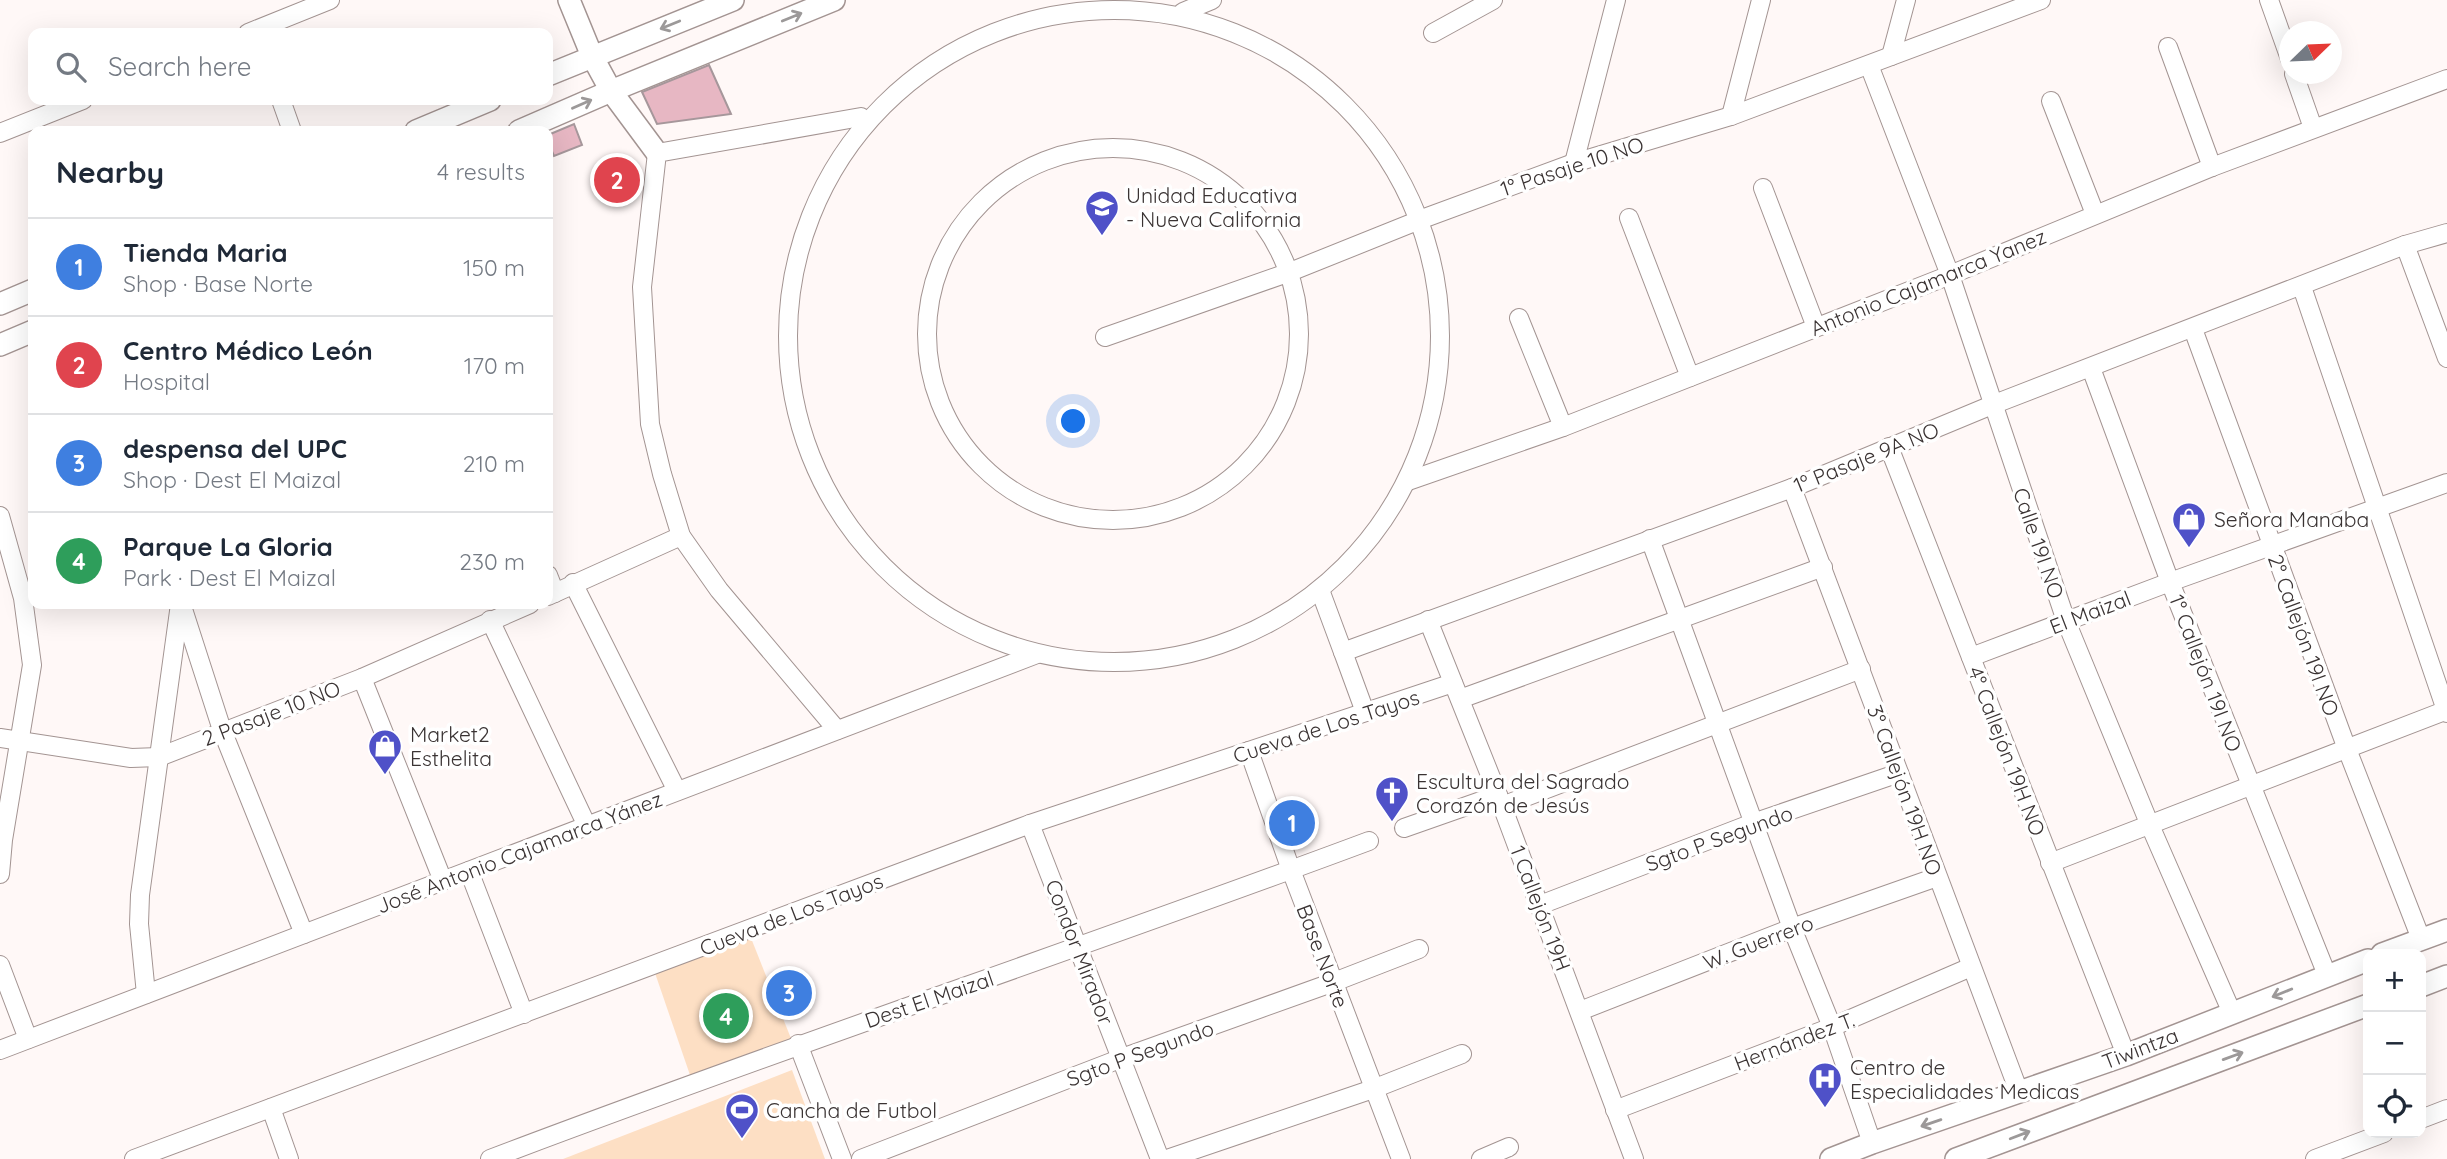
<!DOCTYPE html>
<meta charset="utf-8">
<style>
:root{--surface:#fff;--page:#f6f6f7;--text:#1f2937;--muted:#747a83;--line:#e0e1e3;--accent:#d93025}
body{margin:0;font-family:Quicksand,sans-serif;background:var(--page);color:var(--text)}
.controls{position:absolute;right:21px;bottom:21px;display:grid;overflow:hidden;border-radius:14px;box-shadow:0 7px 28px #0002}
.controls button{width:63px;height:63px;display:grid;place-items:center;padding:0;border:0;border-bottom:2px solid var(--line);background:var(--surface);color:var(--text);font:35px sans-serif}
.compass{position:absolute;left:2279px;top:21px;width:63px;height:63px;border-radius:50%;background:var(--surface);box-shadow:0 7px 28px #0002;rotate:67deg}
.you{position:absolute;left:1074px;top:422px;width:24px;height:24px;margin:-18px;border:5px solid #fff;border-radius:50%;background:#1a73e8;box-shadow:0 0 0 10px #1a73e833}
.badge{display:grid;place-items:center;width:46px;height:46px;border-radius:50%;background:var(--accent);color:#fff;font-size:23px;font-weight:700}
.pin{position:absolute;translate:-50% -50%;border:4px solid #fff;box-shadow:0 2px 7px #0006}
.list{margin:0;padding:0;list-style:none}
h2{display:flex;justify-content:space-between;align-items:center;height:91px;margin:0;padding:0 28px;font-size:30px}
h2 small{font-size:23px;font-weight:400;color:var(--muted)}
.list li{display:grid;grid-template-columns:46px 1fr auto;gap:21px;align-items:center;box-sizing:border-box;height:98px;padding:0 28px;border-top:2px solid var(--line)}
.list b{display:block;font-size:26px;white-space:nowrap}
.list p{margin:0;font-size:23px;white-space:nowrap;color:var(--muted)}
.list em{font-size:23px;font-style:normal;color:var(--muted)}
.icon{flex:none;width:38px;height:38px;fill:none;stroke:currentColor;stroke-width:2;stroke-linecap:round;stroke-linejoin:round}
.map{position:relative;flex:none;width:2447px;height:1159px;overflow:hidden}
.search{position:absolute;background:var(--surface);box-shadow:0 7px 28px #0002;left:28px;top:28px;width:525px;height:77px;display:flex;align-items:center;gap:18px;box-sizing:border-box;padding:0 24px;border-radius:14px;color:var(--muted);font-size:26px}
.panel{position:absolute;background:var(--surface);box-shadow:0 7px 28px #0002;left:28px;top:126px;width:525px;height:483px;border-radius:14px}
.map>svg:first-child{display:block}
.green{fill:#fddfc4}
.building{fill:#e7b7c3;stroke:#a6979b;stroke-width:2}
.lines{fill:none;stroke-linecap:round;stroke-linejoin:round}
.minor-casing{stroke:#a39492;stroke-width:20}
.tertiary-casing{stroke:#a39492;stroke-width:24}
.minor{stroke:#fff;stroke-width:18}
.tertiary{stroke:#fff;stroke-width:21}
.oneway{stroke:#9c9999}
.labels{text-anchor:middle;dominant-baseline:central;stroke-width:7;stroke-linejoin:round;paint-order:stroke}
.street-label{font-size:21px;fill:#3a3333;stroke:#fff}
.poi-label{font-size:21px;fill:#3a3333;stroke:#fff;text-anchor:start}
</style>
<div class="map">
<svg width="2447" height="1159" viewBox="0 0 2447 1159">
<rect width="100%" height="100%" fill="#fff8f7"/>
<g class="green">
<path d="M751,938L792,1041L691,1078L655,973Z"/>
<path d="M792,1070L825,1159H563Z"/>
</g>
<g class="building">
<path d="M709,65L731,114L657,124L642,92Z"/>
<path d="M574,124L582,145L554,156L548,142V135Z"/>
</g>
<g class="lines">
<g class="minor-casing">
<g id="minor">
<path d="M2269,0L2290,59"/>
<circle cx="1114" cy="336" r="326"/>
<path d="M1183,12L1212,0"/>
<path d="M248,33L330,0"/>
<path d="M1433,33L1493,0"/>
<path d="M2168,47L2212,167"/>
<path d="M1891,56L1906,0"/>
<path d="M1869,65L1950,275L2066,621L2149,823L2232,1013"/>
<path d="M2294,74L2313,128"/>
<path d="M281,100L292,131"/>
<path d="M2051,101L2095,214"/>
<path d="M1731,116L1761,0"/>
<path d="M0,133L83,100"/>
<circle cx="1113" cy="334" r="186"/>
<path d="M1574,163L1616,0"/>
<path d="M1763,188L1816,327"/>
<path d="M1629,218L1690,377"/>
<path d="M2405,245L2447,358"/>
<path d="M2302,287L2447,713"/>
<path d="M1519,318L1563,427"/>
<path d="M2193,329L2347,749L2421,939"/>
<path d="M1105,337L1290,272L1422,219L1574,163L1731,116L2041,0"/>
<path d="M2091,368L2170,582L2327,975"/>
<path d="M1889,447L2126,1055"/>
<path d="M1408,481L1563,427L1950,275L2212,167L2447,79"/>
<path d="M1792,488L2019,1092"/>
<path d="M0,516L23,598L32,665L3,840L0,874"/>
<path d="M1650,539L1792,928L1832,1027L1872,1143"/>
<path d="M548,575L555,593"/>
<path d="M573,583L677,791"/>
<path d="M1320,590L1343,652L1792,488L1992,405L2405,245L2447,233"/>
<path d="M548,596L681,536"/>
<path d="M182,606L222,730L304,934"/>
<path d="M490,620L587,826"/>
<path d="M1428,620L1498,795L1634,1159"/>
<path d="M1343,652L1365,712"/>
<path d="M1971,657L2170,582L2447,483"/>
<path d="M362,678L443,881"/>
<path d="M1460,699L1823,567"/>
<path d="M837,730L719,590L681,536L662,474L650,424L642,287L657,153L861,117"/>
<path d="M0,738L131,758L159,757L362,678L530,604"/>
<path d="M1249,751L1291,870L1401,1159"/>
<path d="M1502,806L1861,669"/>
<path d="M1030,824L1160,1159"/>
<path d="M1404,828L1498,795"/>
<path d="M2050,863L2447,710"/>
<path d="M469,871L524,1014"/>
<path d="M1540,905L1753,823L1899,773"/>
<path d="M0,965L28,1039"/>
<path d="M146,994L139,924L140,895L180,604"/>
<path d="M1580,1011L1792,928L1937,877"/>
<path d="M798,1044L842,1159"/>
<path d="M0,1050L1037,654"/>
<path d="M271,1108L289,1159"/>
<path d="M1615,1110L1832,1027L1971,967"/>
<path d="M2421,1119L2447,1109"/>
<path d="M134,1159L1030,824L1453,683"/>
<path d="M490,1159C781,1048 1077,950 1369,841"/>
<path d="M861,1159L1122,1058L1334,982L1419,949"/>
<path d="M1167,1159L1373,1089L1462,1054"/>
<path d="M1481,1159L1509,1147"/>
<path d="M2315,1159L2384,1133"/>
</g>
</g>
<g class="tertiary-casing">
<g id="tertiary">
<path d="M569,0L592,56L611,91L657,153"/>
<path d="M548,75L733,0"/>
<path d="M416,131L490,100"/>
<path d="M519,131L611,91L834,0"/>
<path d="M0,304L33,290"/>
<path d="M0,345L33,331"/>
<path d="M2382,954L2447,930"/>
<path d="M2421,986L2447,976"/>
<path d="M1831,1159L1872,1143L2126,1055L2368,960"/>
<path d="M1956,1159L2368,1005"/>
</g>
</g>
<use href="#minor" class="minor"/>
<use href="#tertiary" class="tertiary"/>
</g>
<defs><path id="oneway-shaft" d="M-6 0H5M1.5-3L5.5 0L1.5 3" fill="none" stroke-width="1.6" stroke-linecap="round" stroke-linejoin="round" transform="scale(1.75)"/></defs>
<g class="oneway">
<use href="#oneway-shaft" transform="translate(792 17) rotate(-22)"/>
<use href="#oneway-shaft" transform="translate(670 25) rotate(158)"/>
<use href="#oneway-shaft" transform="translate(582 104) rotate(-24)"/>
<use href="#oneway-shaft" transform="translate(2282 993) rotate(158)"/>
<use href="#oneway-shaft" transform="translate(2233 1056) rotate(-20)"/>
<use href="#oneway-shaft" transform="translate(1931 1123) rotate(161)"/>
<use href="#oneway-shaft" transform="translate(2020 1135) rotate(-21)"/>
</g>
<defs>
<g id="school-pin" transform="scale(1.75)"><path d="M0 17L-7.5 6A9.5 9.5 0 1 1 7.5 6Z" fill="#4f51c8" stroke="#fff"/><path d="M0-5L7-2L0 1L-7-2ZM-4 1L0 2.5L4 1V4Q0 6-4 4Z" fill="#fff"/></g>
<g id="shop-pin" transform="scale(1.75)"><path d="M0 17L-7.5 6A9.5 9.5 0 1 1 7.5 6Z" fill="#4f51c8" stroke="#fff"/><path d="M-5-2.5h2.3a2.7 3.5 0 0 1 5.4 0H5L5.5 6h-11ZM-1.5-2.5h3a1.5 2.3 0 0 0-3 0Z" fill="#fff"/></g>
<g id="church-pin" transform="scale(1.75)"><path d="M0 17L-7.5 6A9.5 9.5 0 1 1 7.5 6Z" fill="#4f51c8" stroke="#fff"/><path d="M-1.2-6h2.4v3.5h3.3v2.4h-3.3V6h-2.4V-.1h-3.3v-2.4h3.3Z" fill="#fff"/></g>
<g id="hospital-pin" transform="scale(1.75)"><path d="M0 17L-7.5 6A9.5 9.5 0 1 1 7.5 6Z" fill="#4f51c8" stroke="#fff"/><path d="M-5-5h3v3.5h4V-5h3V5h-3V1.5h-4V5h-3Z" fill="#fff"/></g>
<g id="stadium-pin" transform="scale(1.75)"><path d="M0 17L-7.5 6A9.5 9.5 0 1 1 7.5 6Z" fill="#4f51c8" stroke="#fff"/><path d="M0-5a6.5 5 0 1 0 0 10a6.5 5 0 1 0 0-10ZM-3.5-1.8h7v3.6h-7Z" fill="#fff"/></g>
</defs>
<g fill-rule="evenodd">
<use href="#school-pin" x="1102" y="207"/>
<use href="#shop-pin" x="2189" y="519"/>
<use href="#shop-pin" x="385" y="746"/>
<use href="#church-pin" x="1392" y="793"/>
<use href="#hospital-pin" x="1825" y="1079"/>
<use href="#stadium-pin" x="742" y="1110"/>
</g>
<g class="labels">
<g class="street-label">
<text transform="translate(1572 166) rotate(-18)">1° Pasaje 10 NO</text>
<text transform="translate(1928 282) rotate(-22)">Antonio Cajamarca Yanez</text>
<text transform="translate(1866 457) rotate(-22)">1º Pasaje 9A NO</text>
<text transform="translate(2039 543) rotate(71)">Calle 19I NO</text>
<text transform="translate(2090 612) rotate(-21)">El Maizal</text>
<text transform="translate(2304 635) rotate(70)">2° Callejón 19I NO</text>
<text transform="translate(2206 673) rotate(69)">1° Callejón 19I NO</text>
<text transform="translate(271 713) rotate(-21)">2 Pasaje 10 NO</text>
<text transform="translate(1326 726) rotate(-18)">Cueva de Los Tayos</text>
<text transform="translate(2007 751) rotate(69)">4° Callejón 19H NO</text>
<text transform="translate(1905 790) rotate(70)">3° Callejón 19H NO</text>
<text transform="translate(1719 838) rotate(-20)">Sgto P Segundo</text>
<text transform="translate(519 852) rotate(-21)">José Antonio Cajamarca Yánez</text>
<text transform="translate(1541 908) rotate(69)">1 Callejón 19H</text>
<text transform="translate(791 914) rotate(-21)">Cueva de Los Tayos</text>
<text transform="translate(1758 942) rotate(-21)">W. Guerrero</text>
<text transform="translate(1080 952) rotate(69)">Condor Mirador</text>
<text transform="translate(1323 956) rotate(69)">Base Norte</text>
<text transform="translate(929 999) rotate(-19)">Dest El Maizal</text>
<text transform="translate(1794 1041) rotate(-21)">Hernández T.</text>
<text transform="translate(2140 1048) rotate(-21)">Tiwintza</text>
<text transform="translate(1140 1053) rotate(-20)">Sgto P Segundo</text>
</g>
<g class="poi-label">
<text x="1126" y="195">Unidad Educativa<tspan x="1126" dy="24">- Nueva California</tspan></text>
<text x="2214" y="519">Señora Manaba</text>
<text x="410" y="734">Market2<tspan x="410" dy="24">Esthelita</tspan></text>
<text x="1416" y="781">Escultura del Sagrado<tspan x="1416" dy="24">Corazón de Jesús</tspan></text>
<text x="1850" y="1067">Centro de<tspan x="1850" dy="24">Especialidades Medicas</tspan></text>
<text x="766" y="1110">Cancha de Futbol</text>
</g>
</g>
</svg>
<div class="controls">
<button>+</button>
<button>−</button>
<button><svg class="icon" aria-label="locate" viewBox="0 0 24 24"><circle cx="12" cy="12" r="6"/><path d="M12 2v4M12 18v4M2 12h4M18 12h4"/></svg></button>
</div>
<svg class="compass" viewBox="-18 -18 36 36"><path d="M0-13l5 13h-10z" fill="#e53935"/><path d="M0 13l5-13h-10z" fill="#747a83"/></svg>
<div class="you"></div>
<div class="pin badge" style="left:1292px;top:823px;background:#3f7fe0">1</div>
<div class="pin badge" style="left:617px;top:180px;background:#e0444e">2</div>
<div class="pin badge" style="left:789px;top:993px;background:#3f7fe0">3</div>
<div class="pin badge" style="left:726px;top:1016px;background:#2e9e5b">4</div>
<div class="search"><svg class="icon" aria-label="search" viewBox="0 0 24 24"><circle cx="10" cy="10" r="6"/><path d="M15 15l6 6"/></svg>Search here</div>
<section class="panel">
<h2>Nearby<small>4 results</small></h2>
<ul class="list">
<li><span class="badge" style="background:#3f7fe0">1</span><div><b>Tienda Maria</b><p>Shop · Base Norte</p></div><em>150 m</em></li>
<li><span class="badge" style="background:#e0444e">2</span><div><b>Centro Médico León</b><p>Hospital</p></div><em>170 m</em></li>
<li><span class="badge" style="background:#3f7fe0">3</span><div><b>despensa del UPC</b><p>Shop · Dest El Maizal</p></div><em>210 m</em></li>
<li><span class="badge" style="background:#2e9e5b">4</span><div><b>Parque La Gloria</b><p>Park · Dest El Maizal</p></div><em>230 m</em></li>
</ul>
</section>
</div>
